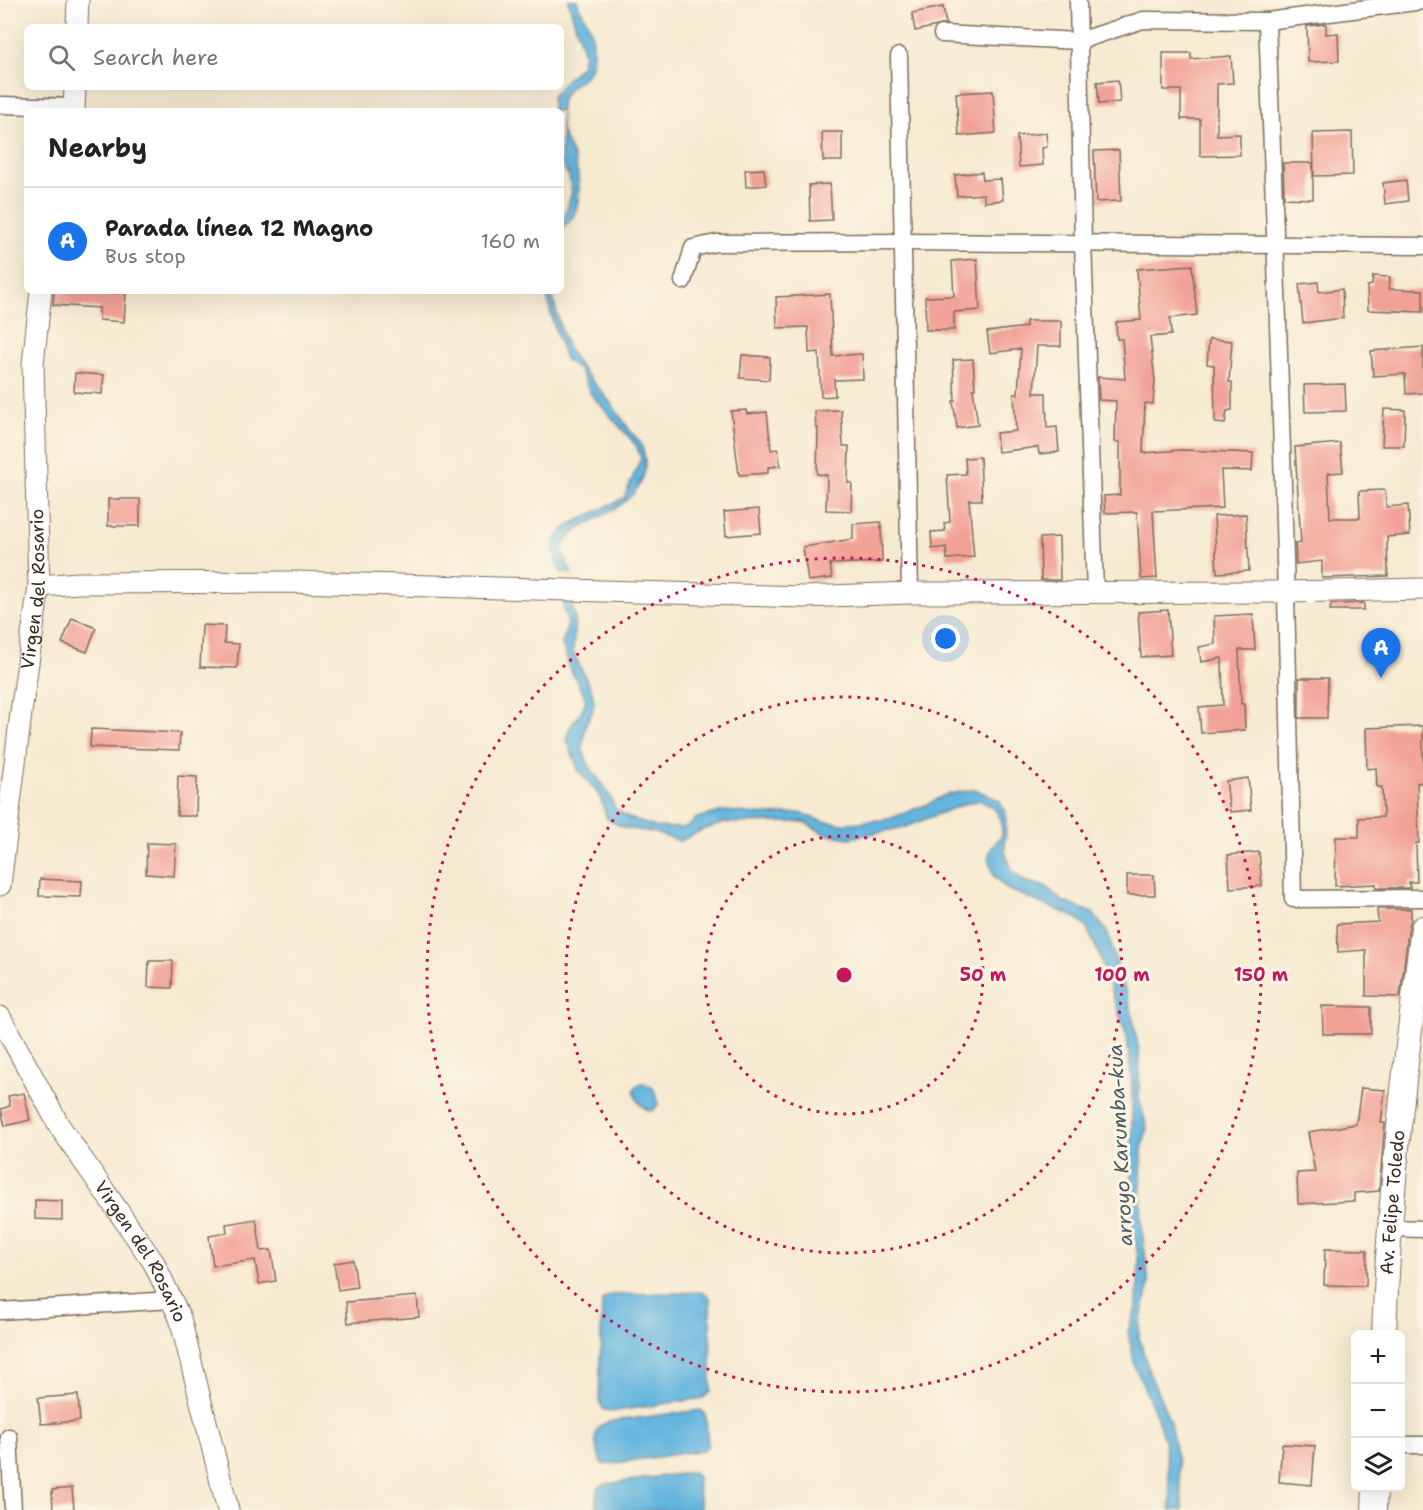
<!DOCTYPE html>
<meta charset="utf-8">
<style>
:root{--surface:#fff;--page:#f2f2f2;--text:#222;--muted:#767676;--line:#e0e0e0;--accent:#1a73e8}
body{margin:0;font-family:"Shantell Sans",sans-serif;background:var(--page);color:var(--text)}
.controls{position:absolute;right:18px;bottom:18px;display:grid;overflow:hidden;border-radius:9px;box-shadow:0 6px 24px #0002}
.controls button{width:54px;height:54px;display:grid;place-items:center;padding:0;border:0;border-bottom:2px solid var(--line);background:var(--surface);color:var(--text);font:30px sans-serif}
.you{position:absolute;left:946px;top:639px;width:21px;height:21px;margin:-15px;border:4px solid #fff;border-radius:50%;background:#1a73e8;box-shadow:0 0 0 9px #1a73e833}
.badge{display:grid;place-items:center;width:39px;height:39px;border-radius:50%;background:var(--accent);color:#fff;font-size:20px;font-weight:700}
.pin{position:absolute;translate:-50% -50px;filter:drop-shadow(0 2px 3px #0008)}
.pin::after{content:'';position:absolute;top:32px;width:21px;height:18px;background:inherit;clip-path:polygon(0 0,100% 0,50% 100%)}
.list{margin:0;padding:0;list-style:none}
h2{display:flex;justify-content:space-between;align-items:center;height:78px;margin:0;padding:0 24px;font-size:26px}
h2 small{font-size:20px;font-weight:400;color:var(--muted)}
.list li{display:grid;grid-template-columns:39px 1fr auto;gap:18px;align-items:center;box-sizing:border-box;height:108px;padding:0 24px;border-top:2px solid var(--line)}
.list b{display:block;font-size:22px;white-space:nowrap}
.list p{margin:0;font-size:20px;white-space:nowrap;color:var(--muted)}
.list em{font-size:20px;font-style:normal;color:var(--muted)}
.icon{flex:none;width:33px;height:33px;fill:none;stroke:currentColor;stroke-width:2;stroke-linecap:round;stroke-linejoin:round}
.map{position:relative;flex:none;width:1423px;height:1510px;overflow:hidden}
.search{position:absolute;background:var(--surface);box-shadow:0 6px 24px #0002;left:24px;top:24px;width:540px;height:66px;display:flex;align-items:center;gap:15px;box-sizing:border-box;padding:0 21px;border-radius:9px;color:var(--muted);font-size:22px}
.panel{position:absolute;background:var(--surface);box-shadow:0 6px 24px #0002;left:24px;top:108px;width:540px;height:186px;border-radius:9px}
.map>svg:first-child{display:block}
.water{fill:#63b5de;stroke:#4f707e;stroke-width:1.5}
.building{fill:#f2a196}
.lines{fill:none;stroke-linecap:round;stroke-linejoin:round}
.minor-casing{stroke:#7d6d5d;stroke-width:19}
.tertiary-casing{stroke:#7d6d5d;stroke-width:23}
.secondary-casing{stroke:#7d6d5d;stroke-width:26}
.minor{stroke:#fff;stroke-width:16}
.tertiary{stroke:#fff;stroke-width:21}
.secondary{stroke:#fff;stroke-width:24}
.ring{fill:none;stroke:#c2185b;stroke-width:3;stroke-dasharray:3 6}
.labels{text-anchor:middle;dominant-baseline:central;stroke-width:6;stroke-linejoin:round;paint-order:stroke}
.street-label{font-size:18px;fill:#3b2a1e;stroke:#fcf5e5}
.water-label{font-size:20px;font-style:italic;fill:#495b61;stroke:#fcf5e5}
.centre{fill:#c2185b;stroke:#fcf5e5;stroke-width:3}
.ring-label{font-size:18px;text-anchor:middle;font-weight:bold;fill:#c2185b;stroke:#fcf5e5;stroke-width:6;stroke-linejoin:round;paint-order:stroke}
</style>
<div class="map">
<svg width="1423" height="1510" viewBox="0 0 1423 1510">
<rect width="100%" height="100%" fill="#fcf5e5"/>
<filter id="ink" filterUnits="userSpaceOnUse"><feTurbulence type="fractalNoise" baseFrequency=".0167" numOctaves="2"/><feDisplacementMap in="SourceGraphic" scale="12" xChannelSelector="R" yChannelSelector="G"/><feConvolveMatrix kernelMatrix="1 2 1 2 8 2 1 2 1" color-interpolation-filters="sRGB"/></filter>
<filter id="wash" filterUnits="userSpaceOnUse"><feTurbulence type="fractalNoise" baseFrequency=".008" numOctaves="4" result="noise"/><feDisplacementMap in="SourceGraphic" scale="24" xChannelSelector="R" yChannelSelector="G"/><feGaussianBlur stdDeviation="1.35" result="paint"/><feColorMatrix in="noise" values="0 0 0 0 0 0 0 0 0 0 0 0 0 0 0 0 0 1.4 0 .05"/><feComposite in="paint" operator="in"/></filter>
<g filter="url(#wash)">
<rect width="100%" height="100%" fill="#f7ead2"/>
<g class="water">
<path d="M568,0H577C579,10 585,16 589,25C594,35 594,56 591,67C584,85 559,84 561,111H552V97L565,81L581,66L584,54Z"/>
<path d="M561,113C561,119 561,126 562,132C565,142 572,151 575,162C581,184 583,216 561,229L572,192L569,176L561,163Z"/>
<path d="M546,291H551C558,312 559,332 570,352C580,369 594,383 607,398C615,409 623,420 631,432C634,435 637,439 640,442C646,454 647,471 641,482C624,517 573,519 562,549L572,574L561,572C551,552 550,538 571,524L624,498L641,458L636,445L591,394L580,371L565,359L553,322Z"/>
<path d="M564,602H570L575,615L573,652L592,691L594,703L592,713L586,723L582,749L589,765L611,798L615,809L629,818L655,827L681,828L689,826L697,818L725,811L770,815L800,813L821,821L842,824L889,819L928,804L945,795L975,789L1000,801L1006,815L1005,851L1012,871L1024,881L1047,887L1062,901L1093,913L1107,932L1131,1009L1139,1052V1099L1147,1127L1142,1149L1141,1185L1142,1230L1149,1284L1140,1322L1139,1338L1151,1377L1169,1419L1178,1463L1183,1510H1170L1171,1497L1164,1440L1156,1414L1135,1367L1128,1331L1137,1305L1139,1262L1132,1223V1083L1127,1037L1098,951L1086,927L1077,918L1007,889L994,876L988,858L991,849L1002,835L1001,819L994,808L980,800L964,804L905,827L850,838L825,834L804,822L724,823L702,830L680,841L652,832L624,828L607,819L601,799L595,789L579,771L567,741L568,731L575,720L581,713L586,699L569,666L562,643L568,624L564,611Z"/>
<path d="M642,1083C654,1085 657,1093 658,1104L653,1111C641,1109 636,1101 634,1090L637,1085Z"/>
<path d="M704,1292L710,1298L711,1392L703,1398L609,1412L603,1409L599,1399L602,1300L611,1295Z"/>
<path d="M701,1410L706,1417L708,1446L703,1450L604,1465C598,1457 591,1435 599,1427C602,1424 609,1422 613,1421Z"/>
<path d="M693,1472L697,1477L700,1510H596L597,1488L606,1484Z"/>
</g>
<g id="blocks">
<g class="building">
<path d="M943,7L946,24L915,31L912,13Z"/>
<path d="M1326,24V34L1338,33L1339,61L1308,62L1307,26Z"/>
<path d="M1163,53H1191V59L1231,56L1233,83L1217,84V135L1240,134V155L1200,156V119H1181V90H1163Z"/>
<path d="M1118,80L1120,102L1099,104L1097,82Z"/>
<path d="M993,91L996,133L959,136L956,93Z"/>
<path d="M822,132H842V161H823Z"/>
<path d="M1352,132L1353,175L1314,176L1313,133Z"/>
<path d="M1046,133L1047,147L1042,148L1043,165L1019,167L1017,136Z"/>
<path d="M1119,150L1121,201L1096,202L1094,151Z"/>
<path d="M1283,163H1313V199L1284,198Z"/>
<path d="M764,169L766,185L746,187L745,170Z"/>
<path d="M982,172L983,180L1001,179L1003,200L984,202V194L957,196L955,175Z"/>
<path d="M1406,180L1408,201L1385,204L1383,183Z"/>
<path d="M830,184L832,220L810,221L809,185Z"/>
<path d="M977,259L980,310L954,312V330H926L925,297L954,296L952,261Z"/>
<path d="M1192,265L1197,315L1170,318L1171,335L1150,337L1155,381L1153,404L1145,403L1143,453L1182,450L1253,453L1252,471L1221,470L1223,508L1153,511L1157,578L1141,579L1137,512L1105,513L1104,496L1120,495V442H1115L1116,401L1099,400L1098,377L1125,379L1122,339H1117L1116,322L1141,320L1137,269Z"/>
<path d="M1373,276L1390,277L1389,289L1423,290V312L1368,310L1367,286L1372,285Z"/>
<path d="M1318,282L1319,292L1342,289L1343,318L1303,323L1299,284Z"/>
<path d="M54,291L126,293L124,322L99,320V308L53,305Z"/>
<path d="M830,294L833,356L862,354L863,379L834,380L835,396L821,397L819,352L809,353L808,327L777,328L776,297Z"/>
<path d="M1026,321H1061V346H1037L1034,393H1046L1047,428L1057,427L1059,452L1039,454L1038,447L998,452L996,433L1016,431L1014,394H1018L1021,349L990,353L987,332L1026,327Z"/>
<path d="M1209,339L1232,341L1229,382H1232V410L1227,411L1225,424L1215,423L1214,365L1207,364Z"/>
<path d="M1423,347V393L1406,394L1405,374L1373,376L1371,351Z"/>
<path d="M742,355L770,357L769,380L740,378Z"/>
<path d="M973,359L975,389H973L978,425L957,428L953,401H955L953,360Z"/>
<path d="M75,373L104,375L102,394L74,392Z"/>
<path d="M1345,384L1346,411L1305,412L1304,385Z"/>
<path d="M1384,409L1405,410L1404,446H1382Z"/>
<path d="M746,410L747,414L767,412L771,450L778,449L780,466L768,467V473L739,475L731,411Z"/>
<path d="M841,410L843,446H849L848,483H852L851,511L826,510L827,475L817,474L818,428H816L815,411Z"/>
<path d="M1340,443L1343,472L1328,473L1330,518H1360L1359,491L1385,490L1386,507L1408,505L1410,535L1387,537L1388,576L1322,578V561L1296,564L1295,544L1301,543L1295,447Z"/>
<path d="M980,457L982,500H969L974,557L947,559L946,547L932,549L931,532L945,531L944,523L950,522L947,475L966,474L965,458Z"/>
<rect x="108" y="499" width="32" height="27"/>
<path d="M759,509L761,533L726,536L724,512Z"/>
<path d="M1246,514L1249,571L1217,573L1214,516Z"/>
<path d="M881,522L882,562L830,564L832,578L808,581L803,547L853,539V524Z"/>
<path d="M1059,537L1060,580H1041L1040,538Z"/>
<path d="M1364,603V610H1330L1331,604Z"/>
<path d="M1168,610L1171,655L1141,657L1138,612Z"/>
<path d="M1253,614L1255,650H1239L1241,704H1244L1245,730L1201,733L1199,707L1223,705L1222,658L1201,662L1199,647L1215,644L1214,616Z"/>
<path d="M72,618L96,628L87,652L62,643Z"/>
<path d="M202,625L225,626L224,643L239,644L237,668L200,667Z"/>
<path d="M1299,678H1328L1327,718H1299Z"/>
<path d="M1423,726V782L1417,783L1419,843H1416L1417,882H1409L1410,888H1376V884L1335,886L1336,837H1359V818L1383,817L1382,787H1377L1376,768L1367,769L1366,728Z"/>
<path d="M91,729L180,733L179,750L90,747Z"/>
<path d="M178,776L197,777L196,816H177Z"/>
<path d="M1248,778L1251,810L1230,812L1226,781Z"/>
<path d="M147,843L176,844L174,876L146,874Z"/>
<path d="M1259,852L1262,886L1230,888L1228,855Z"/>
<path d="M1127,875H1154L1155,895H1127Z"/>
<path d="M40,879L82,881L81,897L39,896Z"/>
<path d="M1377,909H1411V920L1409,926L1400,997L1366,996V950L1338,952L1337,924L1378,922Z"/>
<path d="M149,961H173L172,988L148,987Z"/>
<path d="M1322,1006L1371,1007V1034H1323Z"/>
<path d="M1361,1088L1385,1090L1381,1123H1385L1379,1191L1354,1193V1201L1298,1204L1297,1173L1315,1172L1308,1132L1356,1124Z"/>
<path d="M24,1093L30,1120L5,1126L1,1109L10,1106L8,1096Z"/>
<path d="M35,1200L62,1201V1220L35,1219Z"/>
<path d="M256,1219L261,1251L271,1250L276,1281L259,1284L255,1260L213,1266L209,1236L227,1233L226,1224Z"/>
<path d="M1325,1249L1367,1250L1366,1286L1324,1285Z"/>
<path d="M353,1260L357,1287L338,1290L334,1263Z"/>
<path d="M417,1296L419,1317L348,1323L346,1302Z"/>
<path d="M78,1395L80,1421L41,1424L38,1398Z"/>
<path d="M1282,1444L1315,1446L1312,1485L1279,1482Z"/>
<path d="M72,1488L74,1510H53L52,1490Z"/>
</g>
</g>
</g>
<g filter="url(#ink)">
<use href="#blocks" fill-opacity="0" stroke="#7d6d5d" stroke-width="1.5"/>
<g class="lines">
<g class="minor-casing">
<g id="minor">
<path d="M1078,0L1083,243L1095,592"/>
<path d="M1267,21C1279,313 1287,606 1293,899L1423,898"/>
<path d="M942,34L1079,41L1143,20L1267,21L1423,1"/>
<path d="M899,56L910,593"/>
<path d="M0,105L75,107"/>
<path d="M683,281L693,248L716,243L903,242L1423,246"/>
<path d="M1389,1228L1423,1229"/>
<path d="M0,1311L171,1300"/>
<path d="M9,1437L13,1510"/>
<path d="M1400,1445H1423"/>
</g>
</g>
<g class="tertiary-casing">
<g id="tertiary">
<path d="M77,27L78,0"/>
<path d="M74,111L75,87"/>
<path d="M39,586L79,583L296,582L803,597L910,593L1287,592L1423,589"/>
<path id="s1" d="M0,885L22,705L39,586L33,364L41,291"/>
<path id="s2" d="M0,1017L60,1127L154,1263L180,1318L228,1510"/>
</g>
</g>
<g class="secondary-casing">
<g id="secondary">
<path id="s3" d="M1384,1334C1389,1198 1405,1063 1423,928"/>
<path d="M1374,1510L1375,1488"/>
</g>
</g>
<use href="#minor" class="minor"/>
<use href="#tertiary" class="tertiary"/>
<use href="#secondary" class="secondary"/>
</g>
</g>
<g class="ring">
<circle cx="844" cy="975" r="139"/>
<circle cx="844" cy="975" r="278"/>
<circle cx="844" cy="975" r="417"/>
</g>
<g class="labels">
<g class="street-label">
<text stroke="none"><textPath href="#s1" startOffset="298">Virgen del Rosario</textPath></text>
<text stroke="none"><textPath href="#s3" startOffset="132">Av. Felipe Toledo</textPath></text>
<text stroke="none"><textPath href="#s2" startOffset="274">Virgen del Rosario</textPath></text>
</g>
<g class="water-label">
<text transform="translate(1120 1145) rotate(-93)">arroyo Karumba-kua</text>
</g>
</g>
<circle cx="844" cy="975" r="9" class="centre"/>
<g class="ring-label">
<text x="983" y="981">50 m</text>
<text x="1122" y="981">100 m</text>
<text x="1261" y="981">150 m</text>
</g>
</svg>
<div class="controls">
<button>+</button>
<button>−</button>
<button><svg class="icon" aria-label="layers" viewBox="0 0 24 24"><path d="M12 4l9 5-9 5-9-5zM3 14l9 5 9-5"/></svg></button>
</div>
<div class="you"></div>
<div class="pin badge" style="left:1381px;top:678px">A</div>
<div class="search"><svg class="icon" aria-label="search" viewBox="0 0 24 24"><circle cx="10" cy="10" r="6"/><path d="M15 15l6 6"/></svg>Search here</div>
<section class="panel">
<h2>Nearby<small></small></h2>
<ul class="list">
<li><span class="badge">A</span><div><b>Parada línea 12 Magno</b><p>Bus stop</p></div><em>160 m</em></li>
</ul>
</section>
</div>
